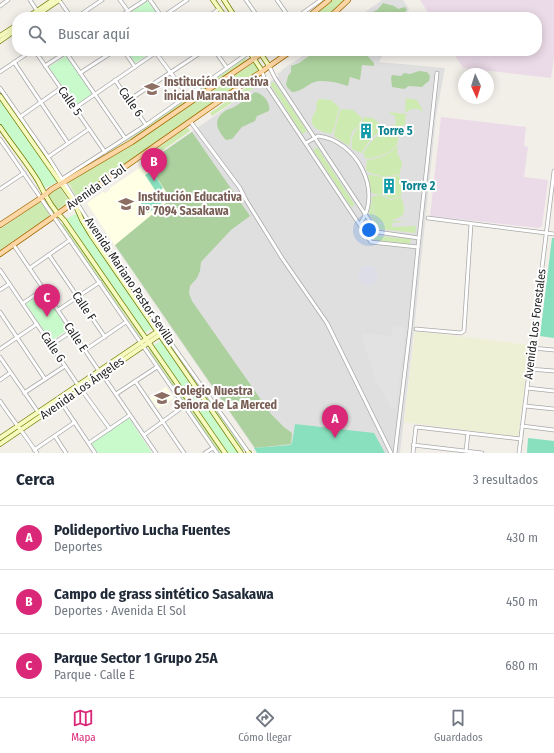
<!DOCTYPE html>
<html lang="es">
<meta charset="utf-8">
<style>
:root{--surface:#fff;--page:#f2f2f3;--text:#1f2937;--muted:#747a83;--line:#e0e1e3;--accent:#db2777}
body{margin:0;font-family:"Fira Sans Condensed",sans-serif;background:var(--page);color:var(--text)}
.compass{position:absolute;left:458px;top:68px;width:36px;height:36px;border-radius:50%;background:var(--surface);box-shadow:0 2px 10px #0003;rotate:176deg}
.you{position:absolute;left:369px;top:230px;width:14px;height:14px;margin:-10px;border:3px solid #fff;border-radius:50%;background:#1a73e8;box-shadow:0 0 0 6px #1a73e833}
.badge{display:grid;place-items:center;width:26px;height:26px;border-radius:50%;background:var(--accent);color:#fff;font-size:13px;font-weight:700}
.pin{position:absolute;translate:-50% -33px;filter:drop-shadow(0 1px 2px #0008)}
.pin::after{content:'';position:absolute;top:21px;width:14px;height:12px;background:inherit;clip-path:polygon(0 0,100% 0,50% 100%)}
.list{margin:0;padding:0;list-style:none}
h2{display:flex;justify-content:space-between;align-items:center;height:52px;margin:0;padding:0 16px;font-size:17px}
h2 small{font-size:13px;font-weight:400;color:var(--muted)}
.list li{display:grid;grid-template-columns:26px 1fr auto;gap:12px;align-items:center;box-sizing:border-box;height:64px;padding:0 16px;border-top:1px solid var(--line)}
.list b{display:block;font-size:15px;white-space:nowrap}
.list p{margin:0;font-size:13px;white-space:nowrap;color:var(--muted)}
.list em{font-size:13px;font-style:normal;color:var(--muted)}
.icon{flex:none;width:22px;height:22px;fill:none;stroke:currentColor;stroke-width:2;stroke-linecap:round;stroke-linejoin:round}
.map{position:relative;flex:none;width:554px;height:453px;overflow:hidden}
.search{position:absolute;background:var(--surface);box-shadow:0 2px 10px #0003;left:12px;right:12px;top:12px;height:44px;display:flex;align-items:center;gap:10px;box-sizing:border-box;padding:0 14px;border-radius:16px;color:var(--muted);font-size:15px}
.sheet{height:244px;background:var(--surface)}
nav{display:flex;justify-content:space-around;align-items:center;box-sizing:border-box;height:56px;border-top:1px solid var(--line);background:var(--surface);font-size:11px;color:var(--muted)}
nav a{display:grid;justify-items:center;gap:2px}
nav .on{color:var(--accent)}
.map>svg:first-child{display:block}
.residential{fill:#e0dfdf}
.industrial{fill:#ebdbe8}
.education{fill:#ffffe5}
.farmland{fill:#eef0d5}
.grass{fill:#cdebb0}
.forest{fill:#add19e}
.park{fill:#c8facc}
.pitch{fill:#88e0be}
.parking{fill:#e2e2e2}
.plaza{fill:#dddde8}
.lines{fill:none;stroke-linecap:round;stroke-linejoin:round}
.street-casing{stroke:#a9a9a9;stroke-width:4.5}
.secondary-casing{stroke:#707d05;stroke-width:5.5}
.primary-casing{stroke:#a06b00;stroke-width:6}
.street{stroke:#fff;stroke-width:3}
.secondary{stroke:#f7fabf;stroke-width:4}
.primary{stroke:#fcd6a4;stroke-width:4.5}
.labels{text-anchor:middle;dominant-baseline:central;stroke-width:4;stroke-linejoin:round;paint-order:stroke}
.education-label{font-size:12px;font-weight:bold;fill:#785e54;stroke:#fff;text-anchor:start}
.street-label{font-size:12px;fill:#222;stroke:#fff}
.culture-label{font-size:12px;font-weight:bold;fill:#0d838f;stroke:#fff;text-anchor:start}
</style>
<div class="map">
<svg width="554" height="453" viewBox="0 0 554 453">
<rect width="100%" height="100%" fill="#f2efe9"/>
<g class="residential">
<path d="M382,0H403L409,9L404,17H358Z"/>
<path d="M310,51H385L379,62L445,68L436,116L414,330L400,453H385L295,424L292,443L290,445L254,448L115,246L171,199L147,163L260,84L262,87L279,76L277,73H280L283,69Z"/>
</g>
<g class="industrial">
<path d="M420,0H554V57L551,78L463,68L452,51H537V17H431Z"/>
<path d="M441,117L526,127L524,146L528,147L524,177L548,180L542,226L539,228L430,216Z"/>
</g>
<g class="education">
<path d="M147,163L171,199L115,246L87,203L103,192L105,193L110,190V188Z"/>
<path d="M166,387L174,398L158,409L150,397Z"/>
</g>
<path class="farmland" d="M415,331L530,345L518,437L404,422Z"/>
<g class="grass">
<path d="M332,0H345L328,17H311Z"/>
<path d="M245,58L247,62L160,121L66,179L65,178L128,140Z"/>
<path d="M254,63L259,69L258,72L79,196H76L68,182L133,144L251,64Z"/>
<path d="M254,82L257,86L212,116L210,113Z"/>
<path d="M274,82L307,131L302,134L270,84Z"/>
<path d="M406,98L417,100L424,113C420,108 411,107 407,112H405Z"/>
<path d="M319,99L331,100L340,108C335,116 337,126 331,134C324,132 310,129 312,119C314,111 318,112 316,103Z"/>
<path d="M342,109L353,110L362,118L359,126C347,134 353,136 349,146L335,137L334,134L339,113Z"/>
<path d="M388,112L406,114L405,124L397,131L391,128L396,123L395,116Z"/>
<path d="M364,117L373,118L383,127L389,128C372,133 370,142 361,153L352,149C350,130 359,132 364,117Z"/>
<path d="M187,127L190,131L143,164L148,155Z"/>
<path d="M388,130H394L398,135C401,152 378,157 366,159L363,153C370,143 376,134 388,130Z"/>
<path d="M398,145L397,153C405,168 402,158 400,174L385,177L370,173L366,170L367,160C380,158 390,155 398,145Z"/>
<path d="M317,147L355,205L351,207L313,150Z"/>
<path d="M368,175H372L386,178L399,175L403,186L401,196L391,199L383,195L374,194L371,192Z"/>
<path d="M59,186L70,202L56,210L46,195Z"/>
<path d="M379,195L391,200L401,197C409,219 401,215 386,224L379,222L375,216L371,197Z"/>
<path d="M40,202L42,203L49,213V216L0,250V229Z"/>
<path d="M371,203H372L374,216L379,224L384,225L392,221H406L392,223V227L416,226L415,233L380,229L369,213Z"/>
<path d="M80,212L157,326L156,327L82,219Z"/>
<path d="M366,221L374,234L377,236L411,239L410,244L374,240L364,227V223Z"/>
<path d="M64,223L119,302L126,316L142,336L140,337L61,224Z"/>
<path d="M164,336L244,450L242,451L163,337Z"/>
<path d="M150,348L223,453H219L148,349Z"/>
</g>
<g class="forest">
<path d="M383,3L394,6L398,9L405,7L407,10L399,17H365L366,15L377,10Z"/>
<path d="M316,51H363L374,63V66L362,65L360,80L350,77L348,86C340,83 320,78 312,83C306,86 300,92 292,92L287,87L286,84L288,76L291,72V66L299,63Z"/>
<path d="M419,71L427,72L430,76L429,81L425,84L422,87L409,86L404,89L392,87L391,78L392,75L401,76L404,73L410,74Z"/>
<path d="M255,92C263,93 271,103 269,111L257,116L255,121L242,127L232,139L226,140C217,130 212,120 225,111C228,109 231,109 234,107C241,103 248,97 255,92Z"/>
<path d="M192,132L250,216L231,230L201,262L200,271L197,278L190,286L189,293L192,301L271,414L284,427L292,433L291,444L255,448L115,245L171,199L147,163Z"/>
</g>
<g class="park">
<path d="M148,1L159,17H124Z"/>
<path d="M127,51H153L135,63Z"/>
<path d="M66,56L92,94L75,106L49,67Z"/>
<path d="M0,99L57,181L56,183L44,188L0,125Z"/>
<path d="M77,213L81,223L86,231L152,328L145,333L68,222L66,219Z"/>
<path d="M44,292L69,329L51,341L26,304Z"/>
<path d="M161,341L239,453H228L153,346Z"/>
<path d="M129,418L152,453H98L91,443Z"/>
</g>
<g class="pitch">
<path d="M152,171L163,188L158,192L165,201L148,213L141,203L157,193L145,175Z"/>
<path d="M552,238H554V338L540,336Z"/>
<path d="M295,424L374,433L385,453H387H257L254,448L290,445L292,443Z"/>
<path d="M528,438L554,441V453H527Z"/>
</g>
<path class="parking" d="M393,326L406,327L396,408H393V411L376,382L362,337V333L392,336Z"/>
<circle class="plaza" cx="368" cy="275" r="10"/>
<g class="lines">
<g class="street-casing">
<g id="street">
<path d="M30,0L41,17"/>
<path d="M59,0L71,17"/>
<path d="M120,0L128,11"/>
<path d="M150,0L162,17"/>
<path d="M246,0L258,17"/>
<path d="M277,0L289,17"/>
<path d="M0,6L8,0"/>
<path d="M77,17L102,0"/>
<path d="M119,17L145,0"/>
<path d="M162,17L187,0"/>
<path d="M208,17L219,9"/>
<path d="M297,17L321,0"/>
<path d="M35,51L105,152"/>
<path d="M65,51L125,138"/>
<path d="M124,51L135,67"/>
<path d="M215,51L227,68"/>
<path d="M156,53L188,96"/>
<path d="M14,62L68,143"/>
<path d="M45,66L68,51"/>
<path d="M269,66L275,78L377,232L419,238"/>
<path d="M262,71L266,84L371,242L418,247"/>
<path d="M0,72L31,51"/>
<path d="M80,73L114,51"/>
<path d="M115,80L146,125"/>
<path d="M0,88L48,157L89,222L161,329L249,453"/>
<path d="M129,100L203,51"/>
<path d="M75,108L158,51"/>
<path d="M20,117L61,88"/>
<path d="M190,121L240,188L246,200L282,258L327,323L391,453"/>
<path d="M0,139L217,453"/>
<path d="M306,143L318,136C356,140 384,191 360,224"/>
<path d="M48,157L89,129"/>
<path d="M62,179L146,125L251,51"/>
<path d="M0,189L24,173"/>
<path d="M428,218L554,234"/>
<path d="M13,244L99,371"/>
<path d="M49,255L105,337"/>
<path d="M30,268L70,240"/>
<path d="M0,270L78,385"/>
<path d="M0,290L9,284"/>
<path d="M23,303L44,289"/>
<path d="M58,310L100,282"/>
<path d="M0,312L45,379"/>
<path d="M416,329L461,333L464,331L471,224"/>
<path d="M51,345L72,331"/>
<path d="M532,348L554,350"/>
<path d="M0,349L37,324"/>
<path d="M85,350L126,322"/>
<path d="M0,357L38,412"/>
<path d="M530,369L554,371"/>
<path d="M102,374L156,453"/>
<path d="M0,380L10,373"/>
<path d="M135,381L184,453"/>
<path d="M527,388L554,391"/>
<path d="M81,389L110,429"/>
<path d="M24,393L65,366"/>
<path d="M116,394L157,367"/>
<path d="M0,401C12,419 25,435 37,453"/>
<path d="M61,402L95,453"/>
<path d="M525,406L554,409"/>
<path d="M522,426L554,430"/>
<path d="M144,435L184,406"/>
<path d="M55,436L66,453"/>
<path d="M89,443L130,415"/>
<path d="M413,445L482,453"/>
<path d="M34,450L75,422"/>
<path d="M466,451L468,433"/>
<path d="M205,453L213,448"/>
<path d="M395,453L410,329L418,247L437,73"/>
<path d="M413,453L416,427L521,439"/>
<path d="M519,453L554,171"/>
</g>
</g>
<g class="secondary-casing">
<g id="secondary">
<path d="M213,0L225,17"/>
<path d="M224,0L235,17"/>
<path d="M28,17L53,0"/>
<path d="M34,17L59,0"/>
<path d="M0,36L17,25"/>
<path d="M0,41L17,29"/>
<path d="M249,51L262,71"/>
<path d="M259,51L269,66"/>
<path d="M0,96L74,202L82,220L91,235L241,453"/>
<path d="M0,127C12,145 27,163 38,181C46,196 52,209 64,220L225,453"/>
<path d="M0,438L161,329"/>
<path d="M0,444L164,332"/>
<path d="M248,453H249"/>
</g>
</g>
<g class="primary-casing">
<g id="primary">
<path d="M308,17L329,0"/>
<path d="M330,17L348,0"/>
<path d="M0,225L41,198L52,189L132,142L265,51"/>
<path d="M0,254L291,51"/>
</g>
</g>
<use href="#street" class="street"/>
<use href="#secondary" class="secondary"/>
<use href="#primary" class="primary"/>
</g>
<defs>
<g id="school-bare" transform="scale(1.2)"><path d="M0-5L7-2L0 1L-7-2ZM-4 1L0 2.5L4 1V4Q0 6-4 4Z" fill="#8d6e63" stroke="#fff" stroke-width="2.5" paint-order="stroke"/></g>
<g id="building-bare" transform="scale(1.2)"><path d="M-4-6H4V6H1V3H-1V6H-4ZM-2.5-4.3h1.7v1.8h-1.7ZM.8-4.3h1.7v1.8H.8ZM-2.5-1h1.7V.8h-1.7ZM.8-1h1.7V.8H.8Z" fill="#0f9aa8" stroke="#fff" stroke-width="2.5" paint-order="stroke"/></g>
</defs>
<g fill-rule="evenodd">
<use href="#school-bare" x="152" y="89"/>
<use href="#building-bare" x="366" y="131"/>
<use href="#building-bare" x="389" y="186"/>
<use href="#school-bare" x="126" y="204"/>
<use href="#school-bare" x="162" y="398"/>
</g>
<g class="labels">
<g class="education-label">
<text x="164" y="82">Institución educativa<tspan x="164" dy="14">inicial Maranatha</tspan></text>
<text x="138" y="197">Institución Educativa<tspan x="138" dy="14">N° 7094 Sasakawa</tspan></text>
<text x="174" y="391">Colegio Nuestra<tspan x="174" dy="14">Señora de La Merced</tspan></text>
</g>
<g class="street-label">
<text transform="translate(70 101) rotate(55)">Calle 5</text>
<text transform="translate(131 102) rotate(55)">Calle 6</text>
<text transform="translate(96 187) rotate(-35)">Avenida El Sol</text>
<text transform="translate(130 281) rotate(56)">Avenida Mariano Pastor Sevilla</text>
<text transform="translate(84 306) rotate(56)">Calle F</text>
<text transform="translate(535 324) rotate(-83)">Avenida Los Forestales</text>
<text transform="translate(76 337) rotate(56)">Calle E</text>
<text transform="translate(53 347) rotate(56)">Calle G</text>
<text transform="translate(82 388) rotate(-35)">Avenida Los Ángeles</text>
</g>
<g class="culture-label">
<text x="378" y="131">Torre 5</text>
<text x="401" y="186">Torre 2</text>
</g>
</g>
</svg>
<svg class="compass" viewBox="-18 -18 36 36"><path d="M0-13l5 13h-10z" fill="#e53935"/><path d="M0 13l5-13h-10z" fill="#747a83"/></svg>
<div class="you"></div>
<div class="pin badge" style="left:335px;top:438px">A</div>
<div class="pin badge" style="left:154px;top:181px">B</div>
<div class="pin badge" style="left:47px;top:317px">C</div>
<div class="search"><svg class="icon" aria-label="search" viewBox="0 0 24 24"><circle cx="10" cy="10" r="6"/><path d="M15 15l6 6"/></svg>Buscar aquí</div>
</div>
<section class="sheet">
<h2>Cerca<small>3 resultados</small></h2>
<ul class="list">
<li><span class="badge">A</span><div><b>Polideportivo Lucha Fuentes</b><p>Deportes</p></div><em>430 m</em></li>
<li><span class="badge">B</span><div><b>Campo de grass sintético Sasakawa</b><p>Deportes · Avenida El Sol</p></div><em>450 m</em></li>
<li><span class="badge">C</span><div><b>Parque Sector 1 Grupo 25A</b><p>Parque · Calle E</p></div><em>680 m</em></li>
</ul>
</section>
<nav>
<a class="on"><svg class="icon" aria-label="map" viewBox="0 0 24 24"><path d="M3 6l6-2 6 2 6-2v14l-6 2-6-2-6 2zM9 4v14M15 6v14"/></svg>Mapa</a>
<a><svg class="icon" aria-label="directions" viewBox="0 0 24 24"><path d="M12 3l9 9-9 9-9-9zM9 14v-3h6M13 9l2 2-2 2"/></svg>Cómo llegar</a>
<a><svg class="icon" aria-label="saved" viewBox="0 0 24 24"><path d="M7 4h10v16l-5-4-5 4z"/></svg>Guardados</a>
</nav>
